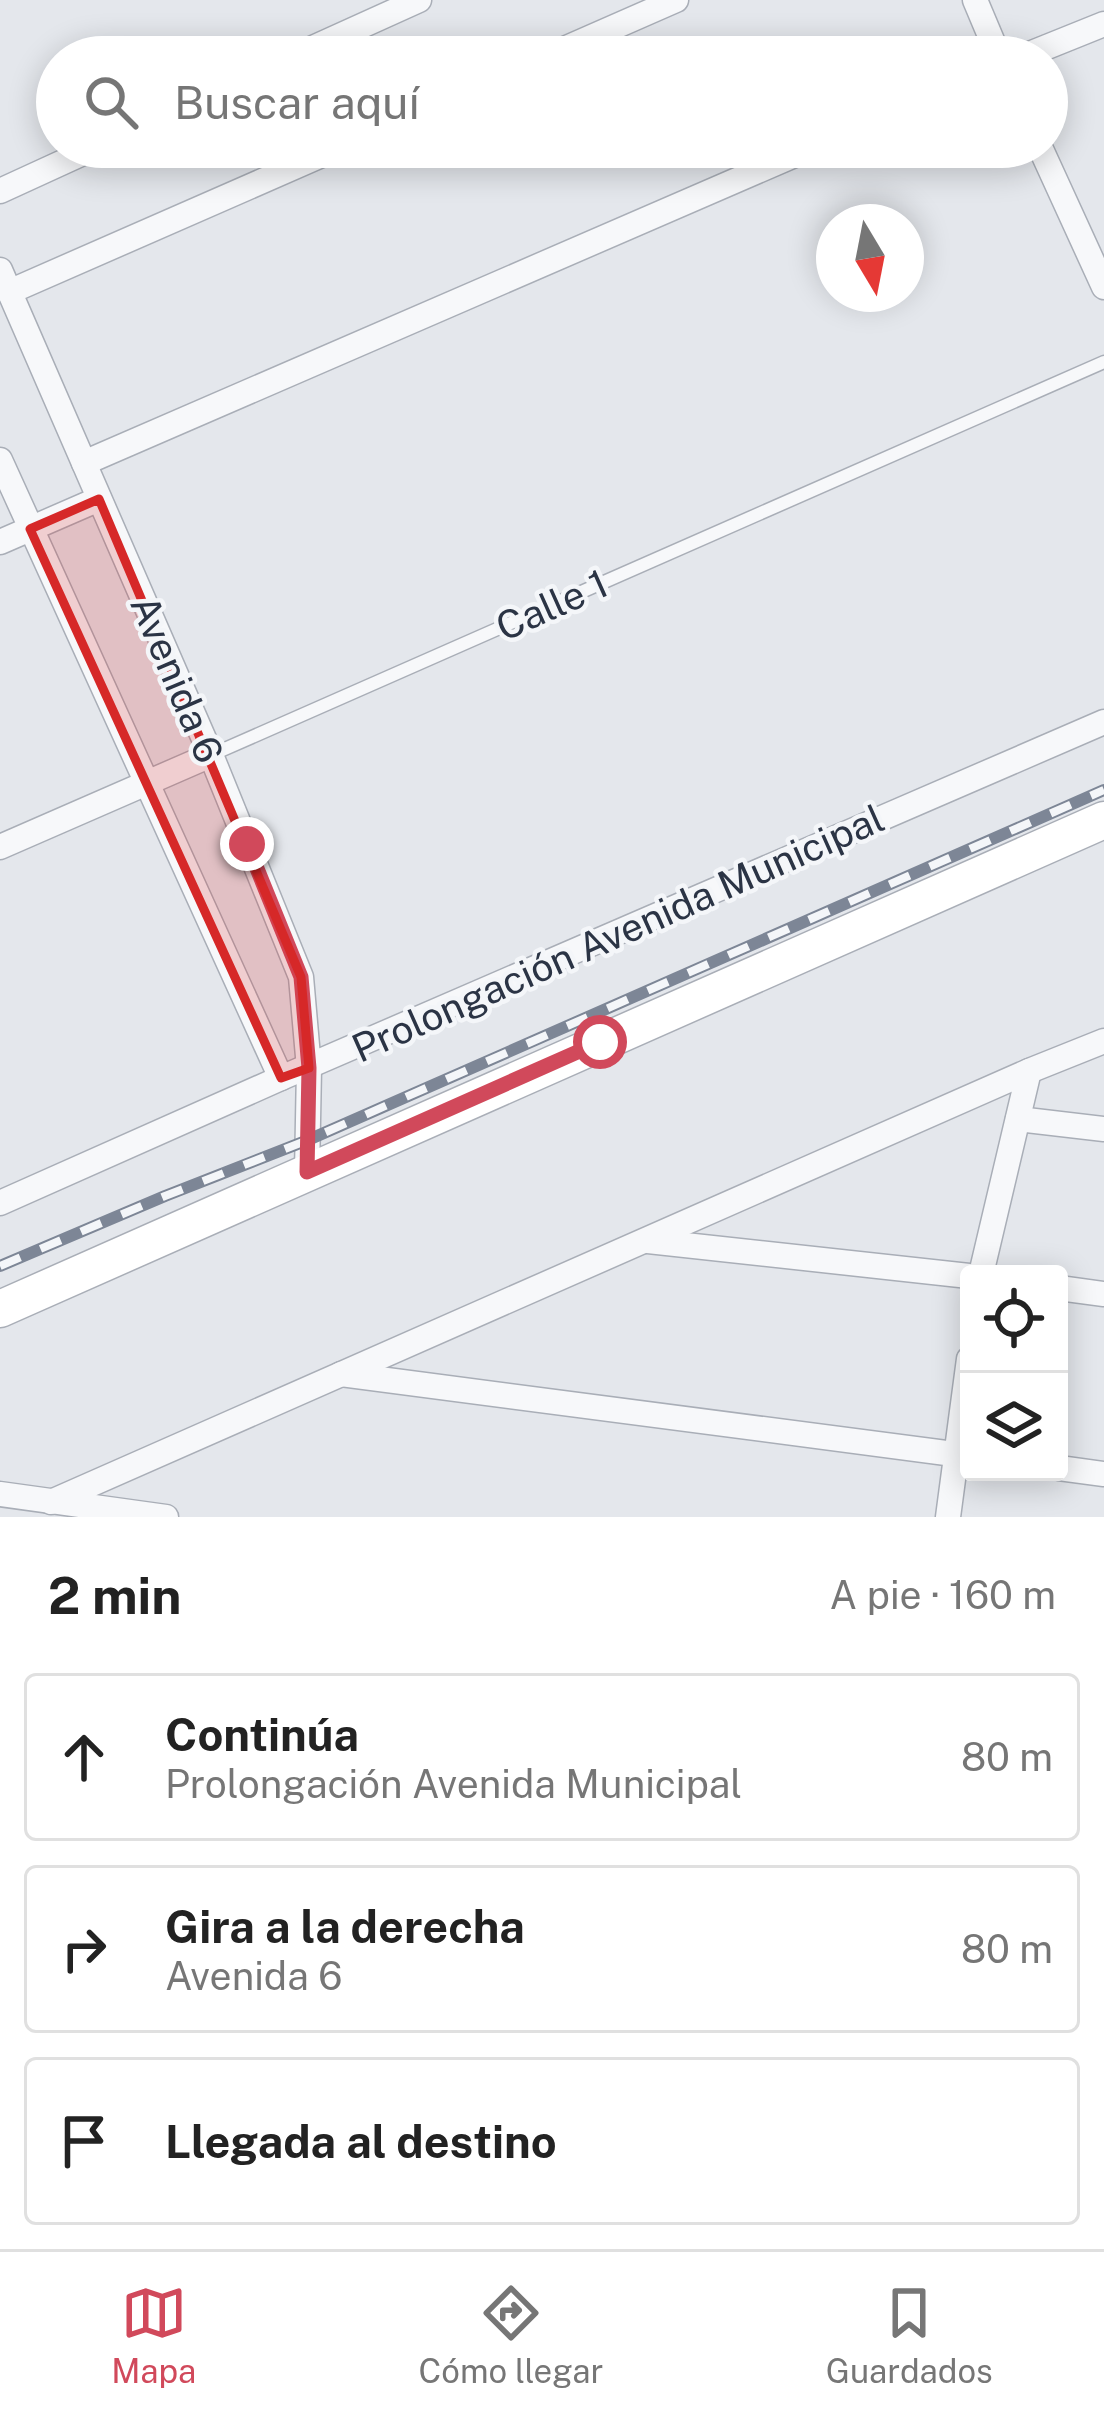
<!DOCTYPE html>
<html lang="es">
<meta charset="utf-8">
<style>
:root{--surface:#fff;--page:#f6f6f6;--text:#222;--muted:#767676;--line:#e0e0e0;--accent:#d1495b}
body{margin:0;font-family:"Public Sans",sans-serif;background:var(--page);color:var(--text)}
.controls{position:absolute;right:36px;bottom:36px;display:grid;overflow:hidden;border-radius:12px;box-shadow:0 6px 30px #0003}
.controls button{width:108px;height:108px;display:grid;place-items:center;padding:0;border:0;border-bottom:3px solid var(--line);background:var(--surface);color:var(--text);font:60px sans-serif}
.compass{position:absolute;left:816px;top:204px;width:108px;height:108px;border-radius:50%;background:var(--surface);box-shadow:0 6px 30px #0003;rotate:170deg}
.stop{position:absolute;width:36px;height:36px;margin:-27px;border:9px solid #d1495b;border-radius:50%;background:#fff}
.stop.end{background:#d1495b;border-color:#fff;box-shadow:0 3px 12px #0008}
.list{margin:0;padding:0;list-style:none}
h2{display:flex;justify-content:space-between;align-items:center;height:156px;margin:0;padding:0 48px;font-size:51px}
h2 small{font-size:39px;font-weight:400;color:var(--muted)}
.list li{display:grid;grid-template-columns:78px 1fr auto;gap:36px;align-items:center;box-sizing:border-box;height:168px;margin:0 24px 24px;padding:0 24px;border:3px solid var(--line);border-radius:12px}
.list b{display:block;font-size:45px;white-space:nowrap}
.list p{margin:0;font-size:39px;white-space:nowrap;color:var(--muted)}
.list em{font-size:39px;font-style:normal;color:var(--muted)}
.icon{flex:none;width:66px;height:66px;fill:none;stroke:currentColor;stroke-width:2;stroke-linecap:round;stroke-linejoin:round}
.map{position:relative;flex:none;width:1104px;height:1517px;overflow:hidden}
.search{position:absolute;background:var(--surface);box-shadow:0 6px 30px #0003;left:36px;right:36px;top:36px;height:132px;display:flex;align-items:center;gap:30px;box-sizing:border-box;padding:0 42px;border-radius:66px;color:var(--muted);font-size:45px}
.sheet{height:732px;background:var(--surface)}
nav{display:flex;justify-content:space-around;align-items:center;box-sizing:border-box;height:168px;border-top:3px solid var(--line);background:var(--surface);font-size:33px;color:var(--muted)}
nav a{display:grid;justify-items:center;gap:6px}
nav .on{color:var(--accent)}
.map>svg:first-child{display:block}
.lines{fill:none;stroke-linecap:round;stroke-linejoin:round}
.service-casing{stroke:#a9aeb7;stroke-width:15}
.minor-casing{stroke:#a9aeb7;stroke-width:27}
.secondary-casing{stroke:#a9aeb7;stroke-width:39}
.service{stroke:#f7f8fa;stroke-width:12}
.minor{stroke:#f7f8fa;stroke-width:24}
.secondary{stroke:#fff;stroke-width:36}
.rail-casing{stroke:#7d8696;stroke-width:12}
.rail{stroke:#f4f6f9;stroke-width:8;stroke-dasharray:22;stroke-linecap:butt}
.route{stroke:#d1495b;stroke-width:15}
.marked{fill:#d62828;fill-opacity:0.2;stroke:#d62828;stroke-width:9;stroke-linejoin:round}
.labels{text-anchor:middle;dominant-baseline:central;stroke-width:9;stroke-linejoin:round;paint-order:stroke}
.street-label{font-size:39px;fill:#2b3445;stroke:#f4f6f9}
</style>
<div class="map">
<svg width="1104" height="1517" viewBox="0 0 1104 1517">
<rect width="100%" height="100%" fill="#e4e7ec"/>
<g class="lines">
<g class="service-casing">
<path id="service" d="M211,755L1104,362"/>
</g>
<g class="minor-casing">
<g id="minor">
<path d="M975,0L999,57"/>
<path d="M293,57L419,0"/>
<path d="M546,57L676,0"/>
<path d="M1022,57L1104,24"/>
<path d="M1040,147L1104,287"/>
<path d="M0,191L96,147"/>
<path d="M0,270L211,755L301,977L309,1068L307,1172"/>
<path d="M9,292L340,147"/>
<path d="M0,460L281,1078"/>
<path d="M84,463L813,147"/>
<path d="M0,542L99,499"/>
<path d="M0,847L211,755"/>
<path d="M1018,1119L1104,1129"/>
<path d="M0,1203L281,1078L1104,722"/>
<path d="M648,1241L969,1276"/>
<path d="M981,1274L1029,1071"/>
<path d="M1059,1288L1104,1294"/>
<path d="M341,1374L969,1456"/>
<path d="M1059,1468L1104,1474"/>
<path d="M0,1494L166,1517"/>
<path d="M51,1502L1029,1071L1104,1041"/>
<path d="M948,1517L969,1359"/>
</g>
</g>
<g class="secondary-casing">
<path id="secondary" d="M0,1309L1104,820"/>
</g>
<use href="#service" class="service"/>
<use href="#minor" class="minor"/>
<use href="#secondary" class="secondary"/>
<g class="rail-casing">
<path id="rail" d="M0,1266L165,1196L308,1140L1104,790"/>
</g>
<use href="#rail" class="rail"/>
</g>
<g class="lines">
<path class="route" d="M247,844L301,977L309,1068L307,1172L600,1042"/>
</g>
<path class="marked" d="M99,499L301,977L309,1068L281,1078L30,529Z"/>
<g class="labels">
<g class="street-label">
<text transform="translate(552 605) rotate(-24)">Calle 1</text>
<text transform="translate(177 679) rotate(67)">Avenida 6</text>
<text transform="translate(618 933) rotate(-24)">Prolongación Avenida Municipal</text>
</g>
</g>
</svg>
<div class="controls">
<button><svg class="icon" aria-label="locate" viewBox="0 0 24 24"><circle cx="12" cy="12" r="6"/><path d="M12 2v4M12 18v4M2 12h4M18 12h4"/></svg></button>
<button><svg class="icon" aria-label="layers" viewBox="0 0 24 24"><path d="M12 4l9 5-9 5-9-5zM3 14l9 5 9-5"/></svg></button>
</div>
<svg class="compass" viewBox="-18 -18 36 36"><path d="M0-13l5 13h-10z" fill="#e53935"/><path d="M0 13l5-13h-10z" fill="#767676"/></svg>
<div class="stop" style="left:600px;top:1042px"></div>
<div class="stop end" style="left:247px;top:844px"></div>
<div class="search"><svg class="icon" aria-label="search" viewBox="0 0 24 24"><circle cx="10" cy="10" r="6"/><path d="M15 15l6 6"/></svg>Buscar aquí</div>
</div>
<section class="sheet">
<h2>2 min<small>A pie · 160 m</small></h2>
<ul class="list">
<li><svg class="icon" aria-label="ahead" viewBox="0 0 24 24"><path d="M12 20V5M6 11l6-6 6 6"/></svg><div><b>Continúa</b><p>Prolongación Avenida Municipal</p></div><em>80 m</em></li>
<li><svg class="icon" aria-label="right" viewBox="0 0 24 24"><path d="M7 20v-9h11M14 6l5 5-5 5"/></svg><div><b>Gira a la derecha</b><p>Avenida 6</p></div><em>80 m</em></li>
<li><svg class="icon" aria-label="arrive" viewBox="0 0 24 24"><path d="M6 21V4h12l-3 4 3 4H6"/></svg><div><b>Llegada al destino</b></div></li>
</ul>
</section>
<nav>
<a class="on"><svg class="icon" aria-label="map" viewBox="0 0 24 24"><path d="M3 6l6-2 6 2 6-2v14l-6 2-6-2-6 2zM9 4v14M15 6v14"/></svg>Mapa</a>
<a><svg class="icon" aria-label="directions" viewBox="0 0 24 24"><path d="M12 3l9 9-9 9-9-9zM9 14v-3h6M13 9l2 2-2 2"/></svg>Cómo llegar</a>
<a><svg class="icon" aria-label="saved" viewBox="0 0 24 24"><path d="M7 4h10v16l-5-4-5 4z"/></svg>Guardados</a>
</nav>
